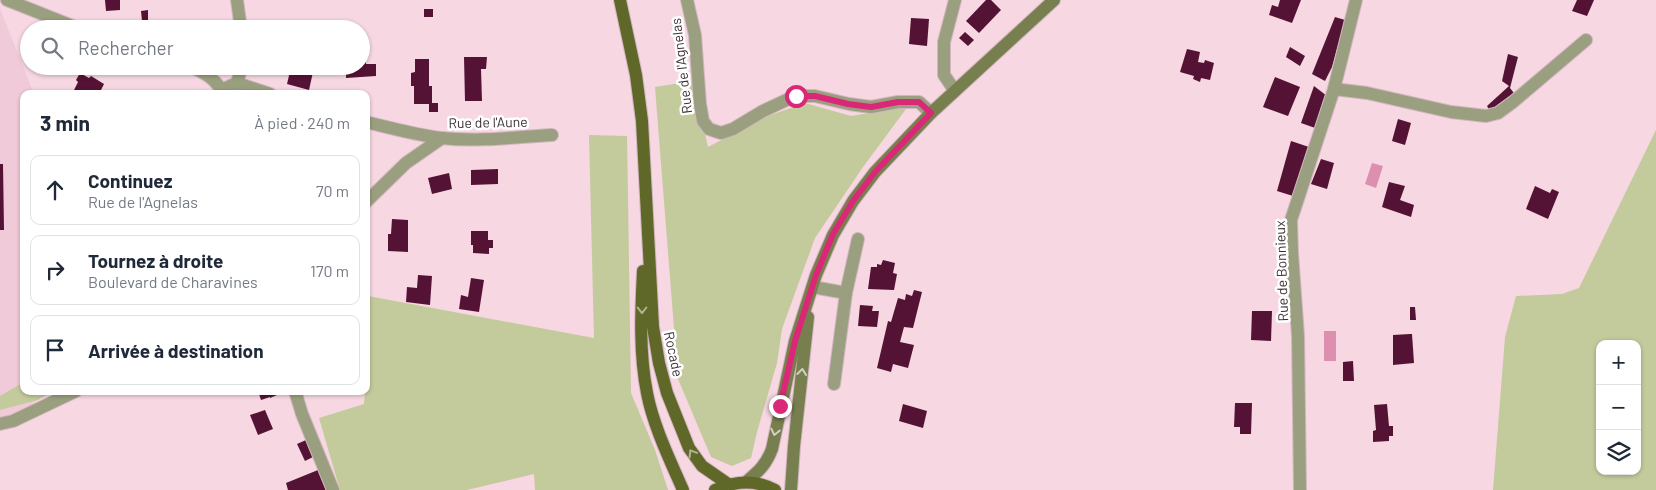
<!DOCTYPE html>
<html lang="fr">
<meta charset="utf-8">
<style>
:root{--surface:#fff;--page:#f2f2f3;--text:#1f2937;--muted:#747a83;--line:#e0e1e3}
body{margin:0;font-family:Barlow,sans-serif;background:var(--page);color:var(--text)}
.controls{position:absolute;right:15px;bottom:15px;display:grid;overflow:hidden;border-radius:10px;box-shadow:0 1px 4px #0004}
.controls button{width:45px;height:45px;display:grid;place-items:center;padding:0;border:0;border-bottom:1px solid var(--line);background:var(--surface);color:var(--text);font:25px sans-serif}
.stop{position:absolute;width:15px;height:15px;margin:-11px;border:4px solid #db2777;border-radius:50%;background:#fff}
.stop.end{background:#db2777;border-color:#fff;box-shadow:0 1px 5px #0008}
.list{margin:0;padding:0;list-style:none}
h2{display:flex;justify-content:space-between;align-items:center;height:65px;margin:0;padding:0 20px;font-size:21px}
h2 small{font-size:16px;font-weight:400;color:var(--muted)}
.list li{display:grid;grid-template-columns:32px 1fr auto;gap:15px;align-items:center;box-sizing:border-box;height:70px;margin:0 10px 10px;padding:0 10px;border:1px solid var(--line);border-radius:10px}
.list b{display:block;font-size:19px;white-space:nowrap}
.list p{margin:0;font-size:16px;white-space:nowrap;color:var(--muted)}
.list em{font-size:16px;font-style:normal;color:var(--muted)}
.icon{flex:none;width:28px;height:28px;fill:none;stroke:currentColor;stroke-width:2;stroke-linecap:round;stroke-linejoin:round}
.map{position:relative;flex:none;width:1656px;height:490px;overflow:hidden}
.search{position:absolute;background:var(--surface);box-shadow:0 1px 4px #0004;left:20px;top:20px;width:350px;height:55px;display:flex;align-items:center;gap:12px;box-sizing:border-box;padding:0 18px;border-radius:28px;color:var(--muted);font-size:19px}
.panel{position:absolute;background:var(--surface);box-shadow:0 1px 4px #0004;left:20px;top:90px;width:350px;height:305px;border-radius:10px}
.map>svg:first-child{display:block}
.built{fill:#f0cad8}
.green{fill:#c3ca9b;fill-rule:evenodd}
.water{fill:#dd8faf}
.building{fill:#541334}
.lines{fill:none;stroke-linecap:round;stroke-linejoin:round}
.street-casing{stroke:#d1b6bf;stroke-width:14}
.secondary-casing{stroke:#d1b6bf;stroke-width:14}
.primary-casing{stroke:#d1b6bf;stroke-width:14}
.street{stroke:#9a9f7f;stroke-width:12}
.secondary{stroke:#787f4f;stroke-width:12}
.primary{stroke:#606829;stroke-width:12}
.oneway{stroke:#b0b494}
.oneway2{stroke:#d0d2c1}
.route{stroke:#db2777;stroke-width:6}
.labels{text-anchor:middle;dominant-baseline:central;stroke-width:5;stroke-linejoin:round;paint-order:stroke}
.street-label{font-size:14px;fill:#3c3034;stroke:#fff}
</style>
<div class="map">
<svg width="1656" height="490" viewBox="0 0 1656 490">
<rect width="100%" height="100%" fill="#f6d7e2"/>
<path class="built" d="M0,9L34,94H24V391H47L21,414L0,423Z"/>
<g class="green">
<path d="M693,81L708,147L768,116L805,103L851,116L900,108L906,109L863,167L815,238L782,329L777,363L757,432L751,458L732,466L711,457L678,379L655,87Z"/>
<path d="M1656,130V490H1493L1505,337L1516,296L1562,294L1579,288ZM1600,344H1637V471H1600Z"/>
<path d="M589,135L627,136L631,393L655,450L668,490H535L534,474L467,490H340L319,418L364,404L365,391H366L368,296L594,338Z"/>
<path d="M24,382V391H53L38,400L0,410V396Z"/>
</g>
<g class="water">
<path d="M1372,163L1383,166L1376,188L1365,184Z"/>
<rect x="1324" y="331" width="12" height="30"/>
</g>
<g class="building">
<path d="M105,0H120V10L106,11Z"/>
<path d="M986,0H991L1001,10L979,33L966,21Z"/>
<path d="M1280,0H1301L1292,23L1269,15L1272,5L1278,7Z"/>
<path d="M1577,0H1594L1587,16L1572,11Z"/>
<rect x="424" y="9" width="9" height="8"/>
<path d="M148,10V21H142L141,11Z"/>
<path d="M1335,17L1345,20L1332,67L1325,81L1312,74Z"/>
<path d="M911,18L929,19L927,46L909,44Z"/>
<path d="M222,20L227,21V23H234L235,29H224V25H222Z"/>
<path d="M965,32L974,40L968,46L959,38Z"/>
<path d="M1290,47L1305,56L1300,66L1286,57Z"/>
<path d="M1187,49L1200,52L1198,62L1204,63L1205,60L1214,63L1210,80L1201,78L1200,82L1193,79L1194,76L1180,72Z"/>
<path d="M361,51H365L366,64H376V76L346,78V66H361Z"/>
<path d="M1508,54L1518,57L1510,88L1517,97L1491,113L1487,106L1509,86L1502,81Z"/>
<path d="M464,57H487L486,69H481L482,101H465Z"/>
<path d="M415,59H429V86H432V103H438V112H429V104H414V86H411V73L415,72Z"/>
<path d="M222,66H234V73L222,71Z"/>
<path d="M291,67L313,72L309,90L287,84Z"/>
<path d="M80,73L89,78L91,76L104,84L99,94H72L78,82L76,80Z"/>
<path d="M1275,77L1300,87L1288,116L1263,107Z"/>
<path d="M1314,86L1327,96L1318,129L1301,123Z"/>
<path d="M1398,119L1411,123L1405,145L1392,141Z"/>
<path d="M1291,141L1309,147L1293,196L1277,191Z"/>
<path d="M1321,159L1334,163L1327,189L1311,184Z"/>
<path d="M0,164H3L4,230H0Z"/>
<path d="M498,169V184L471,185V170Z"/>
<path d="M449,173L452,189L432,194L428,178Z"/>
<path d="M1389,182L1405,186L1400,200L1414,205L1411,217L1382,207Z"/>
<path d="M1535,186L1550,193L1552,189L1559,192L1548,219L1526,209Z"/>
<path d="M392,219L408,220V252L388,251V234H391Z"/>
<path d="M471,231H488V240H493V248H489V254L473,253V245H471Z"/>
<path d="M883,260L895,263L893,273L897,274L894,290L868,289L871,267H877V264L881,265Z"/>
<path d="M418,275L432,276L430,305L406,302L407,287L417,288Z"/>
<path d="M471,278L484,280L479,312L459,309L461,295L468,297Z"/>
<path d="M914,290L922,292L913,328L904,327L900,342L914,345L908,368L893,364L891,372L877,368L888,321L891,322L898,298L905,300L906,294L912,296Z"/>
<path d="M860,305L873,306L872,311H879L877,327L858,326Z"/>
<path d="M1410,307H1415L1416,320H1410Z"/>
<path d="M1252,311H1272L1271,341L1251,340Z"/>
<path d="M1410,334H1412L1414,363L1393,365V335Z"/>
<path d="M1353,361L1354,381H1343V362Z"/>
<path d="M258,391H284V392L270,398V397L261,400Z"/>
<path d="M1235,403H1252L1251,434H1240V427H1234Z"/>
<path d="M903,404L927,411L923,428L899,421Z"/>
<path d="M1387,404L1389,426H1393V436H1389V441L1373,442V431L1376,430L1374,405Z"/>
<path d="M265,410L273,429L258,435L250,415Z"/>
<path d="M306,440L313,457L305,461L297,444Z"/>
<path d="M318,470L326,490H288L286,483Z"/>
</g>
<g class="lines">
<g class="street-casing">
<g id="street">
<path d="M7,0L80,29"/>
<path d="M237,0L241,29"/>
<path d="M687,0L695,35L700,104L703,121L709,129L721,133L733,129L763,111L795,96H815L849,104L871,107L898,102H919L931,113"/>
<path d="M188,66C203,71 217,79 223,94"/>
<path d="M237,83L242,66"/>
<path d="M1334,89L1367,93L1451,112L1486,116L1498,113L1513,102L1586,40"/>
<path d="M221,90L237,83L270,94"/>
<path d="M955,91L944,75V42L955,0"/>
<path d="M366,122C391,128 416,135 441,138C478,142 516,137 552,135"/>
<path d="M366,202L406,163L442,138"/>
<path d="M813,287L846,293"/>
<path d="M834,384L846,293L858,239"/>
<path d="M295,391L302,414L333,490"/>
<path d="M0,424L13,421L76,391"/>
<path d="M1300,490L1298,336L1292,253L1291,220L1334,89L1356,0"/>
</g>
</g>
<g class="secondary-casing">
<g id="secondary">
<path d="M746,482C759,471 766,465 772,449L795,341L816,275L833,235L853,201L875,172L931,113L1054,0"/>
<path d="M791,490L794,446L808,317"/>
</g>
</g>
<g class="primary-casing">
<g id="primary">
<path d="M620,0L636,75L642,121L653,327L659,363L667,393L689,448L702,466L728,484"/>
<path d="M643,271C641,311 639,353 647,393C653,425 670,460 683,490"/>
<path d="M715,490C735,481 755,479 775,490"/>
</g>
</g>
<use href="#street" class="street"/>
<use href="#secondary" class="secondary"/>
<use href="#primary" class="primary"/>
</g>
<defs><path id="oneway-chevron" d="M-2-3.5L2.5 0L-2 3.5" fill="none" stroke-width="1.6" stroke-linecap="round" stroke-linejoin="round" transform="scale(1.25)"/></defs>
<g class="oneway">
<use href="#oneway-chevron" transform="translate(642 310) rotate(90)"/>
<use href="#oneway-chevron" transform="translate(692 453) rotate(-121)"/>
</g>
<g class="oneway2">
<use href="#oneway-chevron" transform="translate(802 372) rotate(-83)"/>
<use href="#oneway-chevron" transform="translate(775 432) rotate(102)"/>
</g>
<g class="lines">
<path class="route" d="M780,406L795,341L816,275L833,234L853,201L875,172L931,113L919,102H898L871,107L848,104L815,96H796"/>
</g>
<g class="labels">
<g class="street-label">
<text transform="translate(681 66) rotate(-97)">Rue de l'Agnelas</text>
<text transform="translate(488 122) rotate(-1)">Rue de l'Aune</text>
<text transform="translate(1281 271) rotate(-92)">Rue de Bonnieux</text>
<text transform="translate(674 354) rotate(78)">Rocade</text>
</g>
</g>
</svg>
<div class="controls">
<button>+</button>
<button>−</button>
<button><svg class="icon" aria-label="layers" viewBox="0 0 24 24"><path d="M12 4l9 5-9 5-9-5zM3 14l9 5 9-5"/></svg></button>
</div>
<div class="stop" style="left:796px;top:96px"></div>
<div class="stop end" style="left:780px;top:406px"></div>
<div class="search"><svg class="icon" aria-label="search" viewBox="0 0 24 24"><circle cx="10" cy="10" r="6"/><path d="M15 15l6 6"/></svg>Rechercher</div>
<section class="panel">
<h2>3 min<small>À pied · 240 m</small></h2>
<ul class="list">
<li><svg class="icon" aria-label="ahead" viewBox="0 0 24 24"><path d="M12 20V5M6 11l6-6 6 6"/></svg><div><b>Continuez</b><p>Rue de l'Agnelas</p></div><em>70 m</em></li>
<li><svg class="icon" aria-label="right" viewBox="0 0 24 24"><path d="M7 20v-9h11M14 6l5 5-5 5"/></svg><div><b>Tournez à droite</b><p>Boulevard de Charavines</p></div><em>170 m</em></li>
<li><svg class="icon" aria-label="arrive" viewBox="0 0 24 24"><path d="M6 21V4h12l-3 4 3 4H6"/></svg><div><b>Arrivée à destination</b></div></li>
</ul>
</section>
</div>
